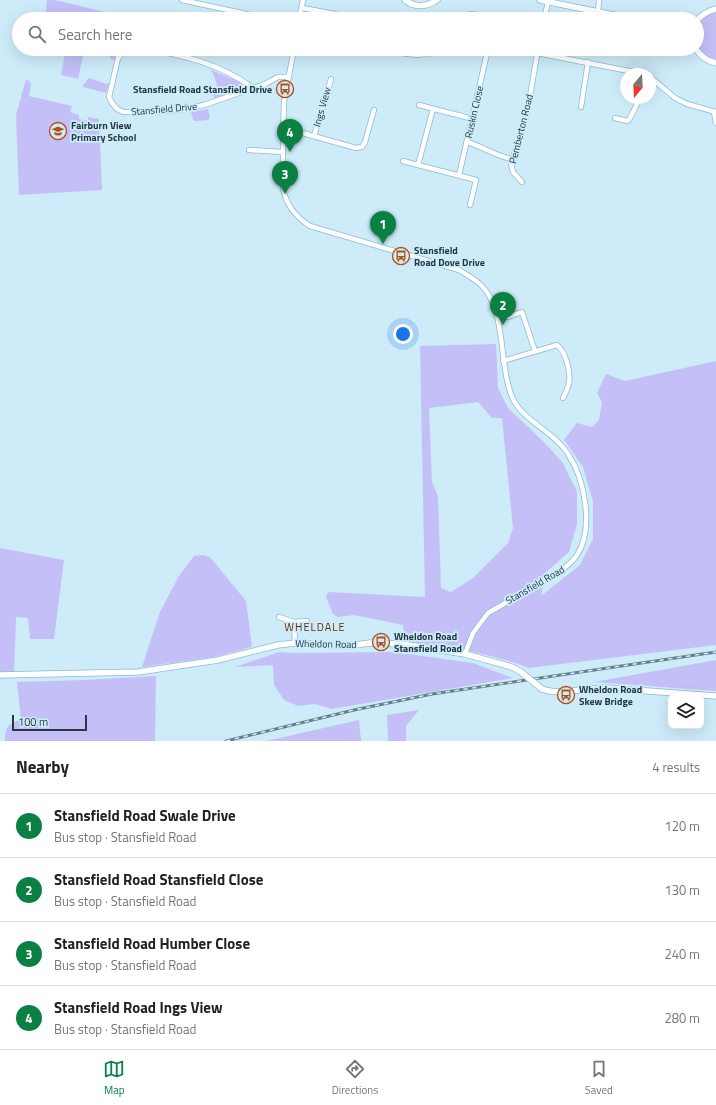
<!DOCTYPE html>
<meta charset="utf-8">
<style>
:root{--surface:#fff;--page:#f6f6f6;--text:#222;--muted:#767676;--line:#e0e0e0;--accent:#0b8043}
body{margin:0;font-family:"Titillium Web",sans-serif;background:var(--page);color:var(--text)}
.controls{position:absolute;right:12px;bottom:12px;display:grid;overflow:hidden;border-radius:8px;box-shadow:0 4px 16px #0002}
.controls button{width:36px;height:36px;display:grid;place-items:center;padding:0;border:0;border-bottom:1px solid var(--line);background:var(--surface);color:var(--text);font:20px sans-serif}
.compass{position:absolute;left:620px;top:68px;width:36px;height:36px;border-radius:50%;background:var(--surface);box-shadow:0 4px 16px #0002;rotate:198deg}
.scale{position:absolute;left:12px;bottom:10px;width:75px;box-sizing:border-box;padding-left:4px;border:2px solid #243841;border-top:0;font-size:11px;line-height:14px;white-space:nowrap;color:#243841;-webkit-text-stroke:3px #cdebf9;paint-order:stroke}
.you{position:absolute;left:403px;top:334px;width:14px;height:14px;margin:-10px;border:3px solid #fff;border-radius:50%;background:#1a73e8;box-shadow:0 0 0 6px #1a73e833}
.badge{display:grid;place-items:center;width:26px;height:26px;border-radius:50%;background:var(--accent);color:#fff;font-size:13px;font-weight:700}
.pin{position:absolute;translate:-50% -33px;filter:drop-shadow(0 1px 2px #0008)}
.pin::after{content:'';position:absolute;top:21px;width:14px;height:12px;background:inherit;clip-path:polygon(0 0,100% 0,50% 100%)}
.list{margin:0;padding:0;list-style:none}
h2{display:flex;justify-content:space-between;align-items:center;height:52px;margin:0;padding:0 16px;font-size:17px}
h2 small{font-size:13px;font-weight:400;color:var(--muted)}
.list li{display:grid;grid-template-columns:26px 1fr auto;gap:12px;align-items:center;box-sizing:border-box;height:64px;padding:0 16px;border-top:1px solid var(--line)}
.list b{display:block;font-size:15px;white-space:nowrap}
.list p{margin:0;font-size:13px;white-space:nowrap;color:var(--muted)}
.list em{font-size:13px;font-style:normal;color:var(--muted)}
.icon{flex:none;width:22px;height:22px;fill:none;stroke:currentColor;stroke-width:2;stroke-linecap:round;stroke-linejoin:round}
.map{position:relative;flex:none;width:716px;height:741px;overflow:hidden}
.search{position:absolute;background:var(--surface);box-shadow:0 4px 16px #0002;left:12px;right:12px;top:12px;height:44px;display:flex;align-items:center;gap:10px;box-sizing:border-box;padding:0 14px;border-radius:22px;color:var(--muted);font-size:15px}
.sheet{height:308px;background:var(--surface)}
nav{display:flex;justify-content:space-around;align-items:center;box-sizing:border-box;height:56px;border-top:1px solid var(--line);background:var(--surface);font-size:11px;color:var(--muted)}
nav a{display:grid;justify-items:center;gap:2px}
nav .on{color:var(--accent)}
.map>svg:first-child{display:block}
.green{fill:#c4c0f7;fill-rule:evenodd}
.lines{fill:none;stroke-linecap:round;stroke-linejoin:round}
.minor-casing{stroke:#89bcd2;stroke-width:6}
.tertiary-casing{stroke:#89bcd2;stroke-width:7}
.minor{stroke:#fff;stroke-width:4.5}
.tertiary{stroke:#fff;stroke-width:5.5}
.rail-casing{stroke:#677e89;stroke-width:3}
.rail{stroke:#cdebf9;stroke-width:1.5;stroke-dasharray:4.5;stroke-linecap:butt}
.tertiary-bridge-casing{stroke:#89bcd2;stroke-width:7;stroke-linecap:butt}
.tertiary-bridge{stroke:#fff;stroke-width:5.5}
.labels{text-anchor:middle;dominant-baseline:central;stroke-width:3.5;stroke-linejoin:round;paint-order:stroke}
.poi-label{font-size:10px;font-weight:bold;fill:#243841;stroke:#cdebf9;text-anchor:start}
.street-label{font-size:10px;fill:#243841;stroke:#cdebf9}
.neighbourhood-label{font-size:11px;letter-spacing:1px;fill:#6b2e05;stroke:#cdebf9}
</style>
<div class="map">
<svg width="716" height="741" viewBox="0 0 716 741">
<rect width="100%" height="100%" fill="#cdebf9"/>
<g class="green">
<path d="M47,0H55L125,17L124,19H45Z"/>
<path d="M716,11V61L707,58L697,46C697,25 694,20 716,11Z"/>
<path d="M66,49H80L84,51L78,79L61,75Z"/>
<path d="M86,49H117L114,60L110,59V56L87,50Z"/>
<path d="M211,70L240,82L242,84L241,89L215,98L213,95C221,88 215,78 211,70Z"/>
<path d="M89,78L107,84L109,83L106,93L83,87V85Z"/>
<path d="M26,79L30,82L31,84L29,96L72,106L70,112L79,115V119L88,121V117L99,119L102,190L19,195L16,115Z"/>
<path d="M208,109L210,117L208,120L196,121L193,120L191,112Z"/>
<path d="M496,344L498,388L508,408L543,441L563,463L577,492V524L569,552L545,573L541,596L580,565L593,539V502L583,467L564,440L577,423L592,427L599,420L602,402L597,393L606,374L625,381L716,361V645L529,668C490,653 446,647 405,641L403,625L354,615L338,617L333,614L326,597L328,592L425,597L420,346ZM478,402L492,418H502L513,528L508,543L473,578L451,592L441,588L438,496L432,482L429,408Z"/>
<path d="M0,548L64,560L54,639H30L28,618L16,617L14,673L0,672Z"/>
<path d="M203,555L210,557L246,601L252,647L213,657L142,667L160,612L179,576L194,556Z"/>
<path d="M279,652L294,653L394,652L473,663L513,678L332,709L315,704L298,706L284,700L274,685L273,665L235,667Z"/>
<path d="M716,660V691L594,682Z"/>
<path d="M156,676L155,741H5C4,729 9,722 21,720L17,682L84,680Z"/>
<path d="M419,710L406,726V741H388L387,715Z"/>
<path d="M359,720L361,741H266Z"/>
</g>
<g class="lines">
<g class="minor-casing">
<g id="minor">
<path d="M182,0L269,19"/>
<path d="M302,8L335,14L347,19"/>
<path d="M598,12L599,0"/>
<path d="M458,18L472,14L503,19"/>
<path d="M299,19L303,0"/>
<path d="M544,19L548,2"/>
<path d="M125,49L118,58L109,97L112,103L117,109L123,112H146L180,110L204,105L265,84L278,77H288"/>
<path d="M145,49C183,55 221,64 253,88"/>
<path d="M294,49L284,102L283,131V188C286,206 296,217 310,226L459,270C467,275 475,279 482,286C507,312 498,366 513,399C523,419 544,427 559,443C562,446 566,450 568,454C585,479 594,529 577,555C573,562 566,567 559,572L488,613L473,633L465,654"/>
<path d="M390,49C410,58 430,55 450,49"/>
<path d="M517,49L644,74"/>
<path d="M650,77L675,98L687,104L716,112"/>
<path d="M419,105L473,119"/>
<path d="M581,107L588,62"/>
<path d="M433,109L418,165L476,180L470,205"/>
<path d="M714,112L716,123"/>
<path d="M615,118L627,121L629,120L640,98"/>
<path d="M283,131L299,132L356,148L362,147L365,142L374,110"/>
<path d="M314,136L331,79"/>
<path d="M467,142C484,147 495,156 512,159"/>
<path d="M249,150L283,152"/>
<path d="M403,161L418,165"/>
<path d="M459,175L488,49"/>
<path d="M522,182L513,172L511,164L527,114L538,49"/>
<path d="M508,317L522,312L535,351"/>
<path d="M503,361L557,345C566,352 571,373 569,383C568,389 565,393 563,398"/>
<path d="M279,617L294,622L307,621"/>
<path d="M294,622L295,643"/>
</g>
</g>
<g class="tertiary-casing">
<g id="tertiary">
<path d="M405,0C415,8 427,7 437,0"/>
<path d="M540,0L633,19"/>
<path d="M697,20C703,14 708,11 716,9"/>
<path d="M696,49C701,57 707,61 716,63"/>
<path d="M0,675L138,672L218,660L278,645L295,643L347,646L370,643L402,644L465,654L512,667L521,672"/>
<path d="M542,689C558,696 589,687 607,688L716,696"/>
</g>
</g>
<use href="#minor" class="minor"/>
<use href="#tertiary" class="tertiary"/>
<g class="rail-casing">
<path id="rail" d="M226,741L354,710L432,694L716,652"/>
</g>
<use href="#rail" class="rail"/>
<g class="tertiary-bridge-casing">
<path id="tertiary-bridge" d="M521,672L542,689"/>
</g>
<use href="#tertiary-bridge" class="tertiary-bridge"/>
</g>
<defs>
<g id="bus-ring" transform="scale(0.9)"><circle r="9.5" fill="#cdebf9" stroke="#b35213" stroke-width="1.5"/><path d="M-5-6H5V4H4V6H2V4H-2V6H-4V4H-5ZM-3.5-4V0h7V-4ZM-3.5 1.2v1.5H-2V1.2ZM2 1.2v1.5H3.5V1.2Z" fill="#b35213"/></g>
<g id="school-ring" transform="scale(0.9)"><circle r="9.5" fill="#cdebf9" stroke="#b35213" stroke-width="1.5"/><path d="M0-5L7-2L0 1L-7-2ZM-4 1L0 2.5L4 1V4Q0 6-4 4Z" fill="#b35213"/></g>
</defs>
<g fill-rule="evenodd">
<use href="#bus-ring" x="285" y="89"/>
<use href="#school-ring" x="58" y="131"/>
<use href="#bus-ring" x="401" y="256"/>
<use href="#bus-ring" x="381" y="642"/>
<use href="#bus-ring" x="566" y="695"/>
</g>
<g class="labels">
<g class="poi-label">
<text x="272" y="89" text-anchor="end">Stansfield Road Stansfield Drive</text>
<text x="71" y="125">Fairburn View<tspan x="71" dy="12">Primary School</tspan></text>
<text x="414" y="250">Stansfield<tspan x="414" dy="12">Road Dove Drive</tspan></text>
<text x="394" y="636">Wheldon Road<tspan x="394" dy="12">Stansfield Road</tspan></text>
<text x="579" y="689">Wheldon Road<tspan x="579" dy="12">Skew Bridge</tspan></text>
</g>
<g class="street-label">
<text transform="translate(322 107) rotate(-74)">Ings View</text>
<text transform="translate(164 109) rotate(-5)">Stansfield Drive</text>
<text transform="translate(474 112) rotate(-77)">Ruskin Close</text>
<text transform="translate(521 129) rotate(-76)">Pemberton Road</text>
<text transform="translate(535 585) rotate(-30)">Stansfield Road</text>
<text transform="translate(326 644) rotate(1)">Wheldon Road</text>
</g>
<g class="neighbourhood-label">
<text x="315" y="627">WHELDALE</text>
</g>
</g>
</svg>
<div class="controls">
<button><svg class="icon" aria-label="layers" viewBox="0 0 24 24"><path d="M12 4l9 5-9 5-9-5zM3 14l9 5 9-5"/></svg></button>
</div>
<svg class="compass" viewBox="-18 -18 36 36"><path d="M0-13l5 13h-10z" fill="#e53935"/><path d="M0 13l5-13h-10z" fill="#767676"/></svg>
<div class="scale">100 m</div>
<div class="you"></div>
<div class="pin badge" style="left:383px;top:244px">1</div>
<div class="pin badge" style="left:503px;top:325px">2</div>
<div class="pin badge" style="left:285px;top:194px">3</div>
<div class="pin badge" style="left:290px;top:152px">4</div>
<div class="search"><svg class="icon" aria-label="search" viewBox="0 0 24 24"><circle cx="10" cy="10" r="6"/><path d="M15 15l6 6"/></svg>Search here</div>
</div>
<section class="sheet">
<h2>Nearby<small>4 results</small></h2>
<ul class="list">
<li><span class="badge">1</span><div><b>Stansfield Road Swale Drive</b><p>Bus stop · Stansfield Road</p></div><em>120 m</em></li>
<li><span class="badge">2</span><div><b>Stansfield Road Stansfield Close</b><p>Bus stop · Stansfield Road</p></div><em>130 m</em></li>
<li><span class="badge">3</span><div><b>Stansfield Road Humber Close</b><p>Bus stop · Stansfield Road</p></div><em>240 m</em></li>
<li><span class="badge">4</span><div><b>Stansfield Road Ings View</b><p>Bus stop · Stansfield Road</p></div><em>280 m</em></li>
</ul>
</section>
<nav>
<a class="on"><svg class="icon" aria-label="map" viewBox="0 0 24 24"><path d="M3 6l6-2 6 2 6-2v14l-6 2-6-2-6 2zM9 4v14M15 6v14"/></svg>Map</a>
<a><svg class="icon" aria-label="directions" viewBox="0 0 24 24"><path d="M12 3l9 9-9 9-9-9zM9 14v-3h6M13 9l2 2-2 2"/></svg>Directions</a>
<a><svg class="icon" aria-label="saved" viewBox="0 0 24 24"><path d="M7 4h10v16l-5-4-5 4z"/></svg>Saved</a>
</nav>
